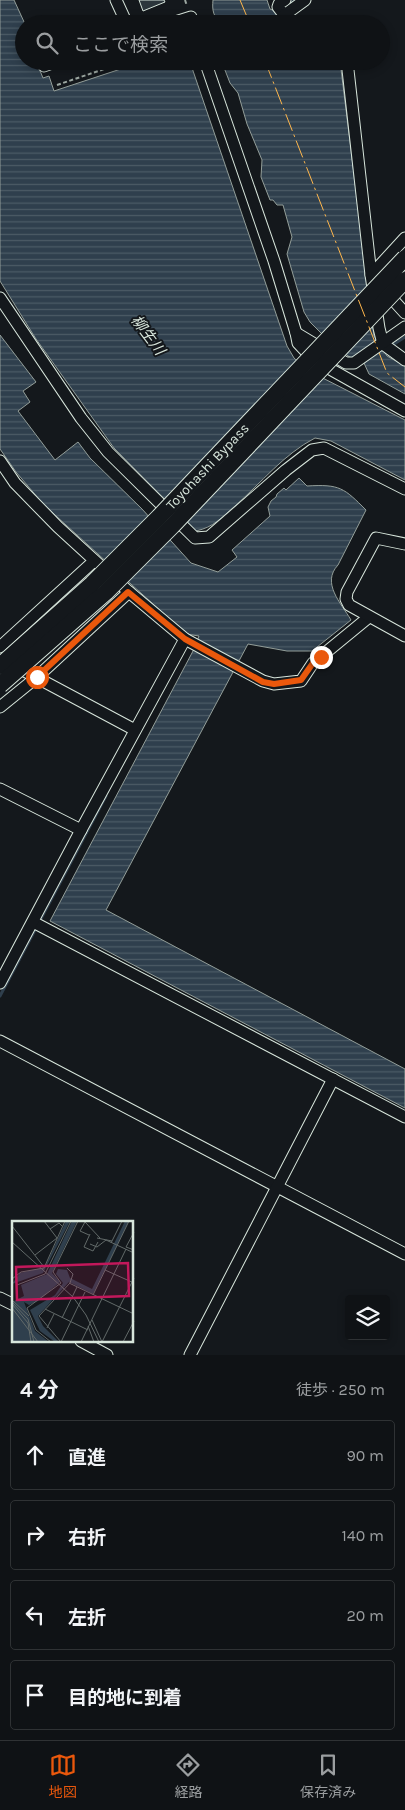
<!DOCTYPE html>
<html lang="ja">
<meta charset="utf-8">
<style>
:root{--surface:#0f1215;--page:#1d2022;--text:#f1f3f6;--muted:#9b9ea0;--line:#2f3234;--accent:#ea580c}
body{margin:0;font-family:Karla,"Noto Sans JP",sans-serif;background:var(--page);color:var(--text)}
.controls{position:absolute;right:15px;bottom:15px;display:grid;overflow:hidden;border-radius:5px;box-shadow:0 2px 8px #0003}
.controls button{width:45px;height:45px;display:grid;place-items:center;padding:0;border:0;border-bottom:1px solid var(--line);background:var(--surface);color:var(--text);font:25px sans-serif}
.stop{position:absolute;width:15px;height:15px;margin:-11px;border:4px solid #ea580c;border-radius:50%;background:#fff}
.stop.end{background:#ea580c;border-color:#fff;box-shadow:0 1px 5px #0008}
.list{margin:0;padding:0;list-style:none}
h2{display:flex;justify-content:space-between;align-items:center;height:65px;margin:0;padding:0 20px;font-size:21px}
h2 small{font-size:16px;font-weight:400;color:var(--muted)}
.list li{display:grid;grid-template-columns:32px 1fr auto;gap:15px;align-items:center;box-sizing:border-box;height:70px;margin:0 10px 10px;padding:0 10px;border:1px solid var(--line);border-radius:5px}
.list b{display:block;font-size:19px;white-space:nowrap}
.list em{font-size:16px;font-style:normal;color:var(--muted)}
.icon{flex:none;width:28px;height:28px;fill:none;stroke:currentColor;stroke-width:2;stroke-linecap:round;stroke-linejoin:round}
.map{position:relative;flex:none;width:405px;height:1355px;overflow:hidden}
.search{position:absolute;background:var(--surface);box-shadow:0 2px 8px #0003;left:15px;right:15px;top:15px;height:55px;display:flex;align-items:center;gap:12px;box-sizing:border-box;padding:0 18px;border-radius:28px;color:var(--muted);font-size:19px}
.sheet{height:385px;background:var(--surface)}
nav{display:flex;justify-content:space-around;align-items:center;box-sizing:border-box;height:70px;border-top:1px solid var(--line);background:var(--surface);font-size:14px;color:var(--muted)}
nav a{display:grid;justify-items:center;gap:2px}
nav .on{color:var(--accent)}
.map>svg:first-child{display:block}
.water{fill:url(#water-rules);stroke:#939e99}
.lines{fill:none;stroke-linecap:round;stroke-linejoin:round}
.stream{stroke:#2f3f4d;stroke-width:3}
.building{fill:#2c363c;stroke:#d8e6dc}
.minor-casing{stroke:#d8e6dc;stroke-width:13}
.path{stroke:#9da8a2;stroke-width:2;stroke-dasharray:4 2.5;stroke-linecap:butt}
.minor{stroke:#14181c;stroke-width:11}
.highway-bridge-casing{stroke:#d8e6dc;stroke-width:18;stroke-linecap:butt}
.highway-bridge{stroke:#14181c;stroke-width:16}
.power{stroke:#ffb74d;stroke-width:1;stroke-dasharray:18 4 2.5 4;stroke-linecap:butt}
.route{stroke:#ea580c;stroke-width:6}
.labels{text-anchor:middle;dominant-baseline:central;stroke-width:4;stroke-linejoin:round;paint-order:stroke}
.street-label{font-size:14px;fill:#d8e6dc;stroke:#14181c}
.water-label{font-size:15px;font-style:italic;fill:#d8e6dc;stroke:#14181c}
.inset-road{fill:none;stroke:#626a69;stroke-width:1}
.view{fill:#c2185b;fill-opacity:0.15;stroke:#c2185b;stroke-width:2.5}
.inset-edge{fill:none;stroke:#d8e6dc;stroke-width:2.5}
</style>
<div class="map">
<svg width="405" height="1355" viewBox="0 0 405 1355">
<defs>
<pattern id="water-rules" width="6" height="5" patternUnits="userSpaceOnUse" patternTransform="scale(1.25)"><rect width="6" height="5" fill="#2f3f4d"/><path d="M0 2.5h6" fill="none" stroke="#4c5b66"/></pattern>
</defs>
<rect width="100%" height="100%" fill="#14181c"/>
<g class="water">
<path d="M0,0H14L25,24H24V61H36L43,78L49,76L54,91L145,61L190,62L287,346L294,358L307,370L405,420V480L331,441L315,438C284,454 261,483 235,506C221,518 214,527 196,531L114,448L36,339L0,281Z"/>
<path d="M213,0H267L270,9L275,11L282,24H222C213,17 212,10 213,0Z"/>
<path d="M224,61H340L374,336L387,356L405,366V394L369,374L364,363L351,358L332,344L310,322L304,312L287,254L292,237L283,205H277L273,200H270L261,177L262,160L247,124L238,93L230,83L223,65Z"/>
<path d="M0,335L36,382L23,391L30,402L18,411L55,460L78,442L90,458L142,509L191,563L218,572L237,557L232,550L270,516L268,507L271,501L276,497L277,494L284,488L286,490L299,478L307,486C340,484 344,488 366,510L338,565C321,583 341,603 351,620L312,651H287L248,644L106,910L405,1069V1108L50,921L193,651L199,636L186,634L44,505L16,472L0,449Z"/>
</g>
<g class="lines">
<g class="stream">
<path d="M284,8L295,0"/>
<path d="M391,346L405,337"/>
<path d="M0,996L106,796"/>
</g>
</g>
<path class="building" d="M139,0H164L165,2L143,11Z"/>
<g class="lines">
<g class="minor-casing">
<g id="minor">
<path d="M116,0L127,24"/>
<path d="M285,0L279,4L278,7L291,24"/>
<path d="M283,16L305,0"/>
<path d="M169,24L191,17"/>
<path d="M205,61L274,261L296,333L298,343L314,360L405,411"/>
<path d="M347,61L371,275L379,328L383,344L405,360"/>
<path d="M44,66L58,61"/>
<path d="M371,275L405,238"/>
<path d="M385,291L405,313"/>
<path d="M0,298L81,418L108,452L195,538L209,537L286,470L312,450L324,448L405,489"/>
<path d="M296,333L346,363H354L405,327"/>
<path d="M0,461L15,483L58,527L129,592L185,639L263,681L274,684L301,681L313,663L369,617"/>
<path d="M405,544L376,538L347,592L346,599L349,605L405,636"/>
<path d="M0,647L94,561"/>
<path d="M15,666L135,730"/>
<path d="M0,707L37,677L129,592"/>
<path d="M0,789L81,830"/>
<path d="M33,922L405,1117"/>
<path d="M0,983L81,830L185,639"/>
<path d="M0,1041L405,1254"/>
<path d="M0,1298L14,1305"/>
<path d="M81,1341L107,1355"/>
<path d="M190,1355L333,1079"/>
</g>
</g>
<g class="path">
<path d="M185,0L187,6"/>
<path d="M57,85L128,61"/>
</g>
<use href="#minor" class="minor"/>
<g class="highway-bridge-casing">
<g id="highway-bridge">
<path id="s1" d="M0,666L92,584L159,517L405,258"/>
<path d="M0,685L106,592L172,526L405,280"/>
</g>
</g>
<use href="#highway-bridge" class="highway-bridge"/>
<g class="power">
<path d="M240,0L250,24"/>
<path d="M265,61L387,373L405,387"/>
</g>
</g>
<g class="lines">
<path class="route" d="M37,677L128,592L185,639L263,682L274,684L301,680L313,663L321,657"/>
</g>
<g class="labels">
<g class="street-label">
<text stroke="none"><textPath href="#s1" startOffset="288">Toyohashi Bypass</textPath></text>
</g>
<g class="water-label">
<text transform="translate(148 335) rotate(53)">柳生川</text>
</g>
</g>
<g transform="translate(12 1221)">
<rect width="121" height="121" fill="#14181c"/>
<path d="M54,0H58L31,52L0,63L8,52L33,46ZM60,0H65L40,52L48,61L26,80L17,84L12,81L23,110L37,121H0V81L12,75L9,64L35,53ZM113,0H117L81,73L57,61L26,95L31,105L47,121H43L28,110L18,89L43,74L51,62L44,53L46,48L55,49L58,57L80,68Z" fill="#2f3f4d"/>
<path class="inset-road" d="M32,0L45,17M0,5L32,46M38,8L47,2L51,6M122,11L114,26L122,29M78,13L72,26L81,30L86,21M77,14L68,10L73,1L88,17M85,17L100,20M0,21L61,76L74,94L87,121M99,22L110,0M78,23L85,26L94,19L122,32M23,34L45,17M93,49L122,62M0,58L9,51L32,47L53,0M57,62L122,93M5,64L33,53L59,0M81,74L117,0M0,79L17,95M0,81L16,98L22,121M0,83L16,102L19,121M0,87L26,121M33,88L76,109M50,97L65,66M80,99L90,121M76,105L82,121M35,107L42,93M39,121L24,109L15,87L49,62L41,51L66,0M49,121L27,95L58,62L61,53L55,47M49,121L73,71M69,121L114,28M90,121L122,57M111,121L122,100"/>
<path class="view" d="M116,42L117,75L5,79L4,46Z"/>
<rect width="121" height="121" class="inset-edge"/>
</g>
</svg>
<div class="controls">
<button><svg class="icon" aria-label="layers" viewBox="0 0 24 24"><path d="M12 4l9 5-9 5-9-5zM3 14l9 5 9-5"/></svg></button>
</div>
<div class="stop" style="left:37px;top:677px"></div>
<div class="stop end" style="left:321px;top:657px"></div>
<div class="search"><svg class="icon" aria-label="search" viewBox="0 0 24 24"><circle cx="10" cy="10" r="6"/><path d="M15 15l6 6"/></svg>ここで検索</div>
</div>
<section class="sheet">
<h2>4 分<small>徒歩 · 250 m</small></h2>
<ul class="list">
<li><svg class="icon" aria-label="ahead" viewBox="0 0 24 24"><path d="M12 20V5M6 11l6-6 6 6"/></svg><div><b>直進</b></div><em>90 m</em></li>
<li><svg class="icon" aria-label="right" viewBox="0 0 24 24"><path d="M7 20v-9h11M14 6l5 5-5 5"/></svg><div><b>右折</b></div><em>140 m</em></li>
<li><svg class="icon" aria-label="left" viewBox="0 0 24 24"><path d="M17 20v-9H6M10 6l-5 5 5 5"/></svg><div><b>左折</b></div><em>20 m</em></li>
<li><svg class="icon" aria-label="arrive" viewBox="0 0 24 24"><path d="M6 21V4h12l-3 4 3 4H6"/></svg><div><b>目的地に到着</b></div></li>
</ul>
</section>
<nav>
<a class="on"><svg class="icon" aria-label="map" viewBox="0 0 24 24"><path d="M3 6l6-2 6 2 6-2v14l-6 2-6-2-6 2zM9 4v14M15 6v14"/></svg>地図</a>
<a><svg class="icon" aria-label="directions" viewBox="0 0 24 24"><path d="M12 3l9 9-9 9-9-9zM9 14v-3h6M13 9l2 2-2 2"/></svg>経路</a>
<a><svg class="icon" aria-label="saved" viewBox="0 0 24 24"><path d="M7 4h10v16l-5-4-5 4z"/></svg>保存済み</a>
</nav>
